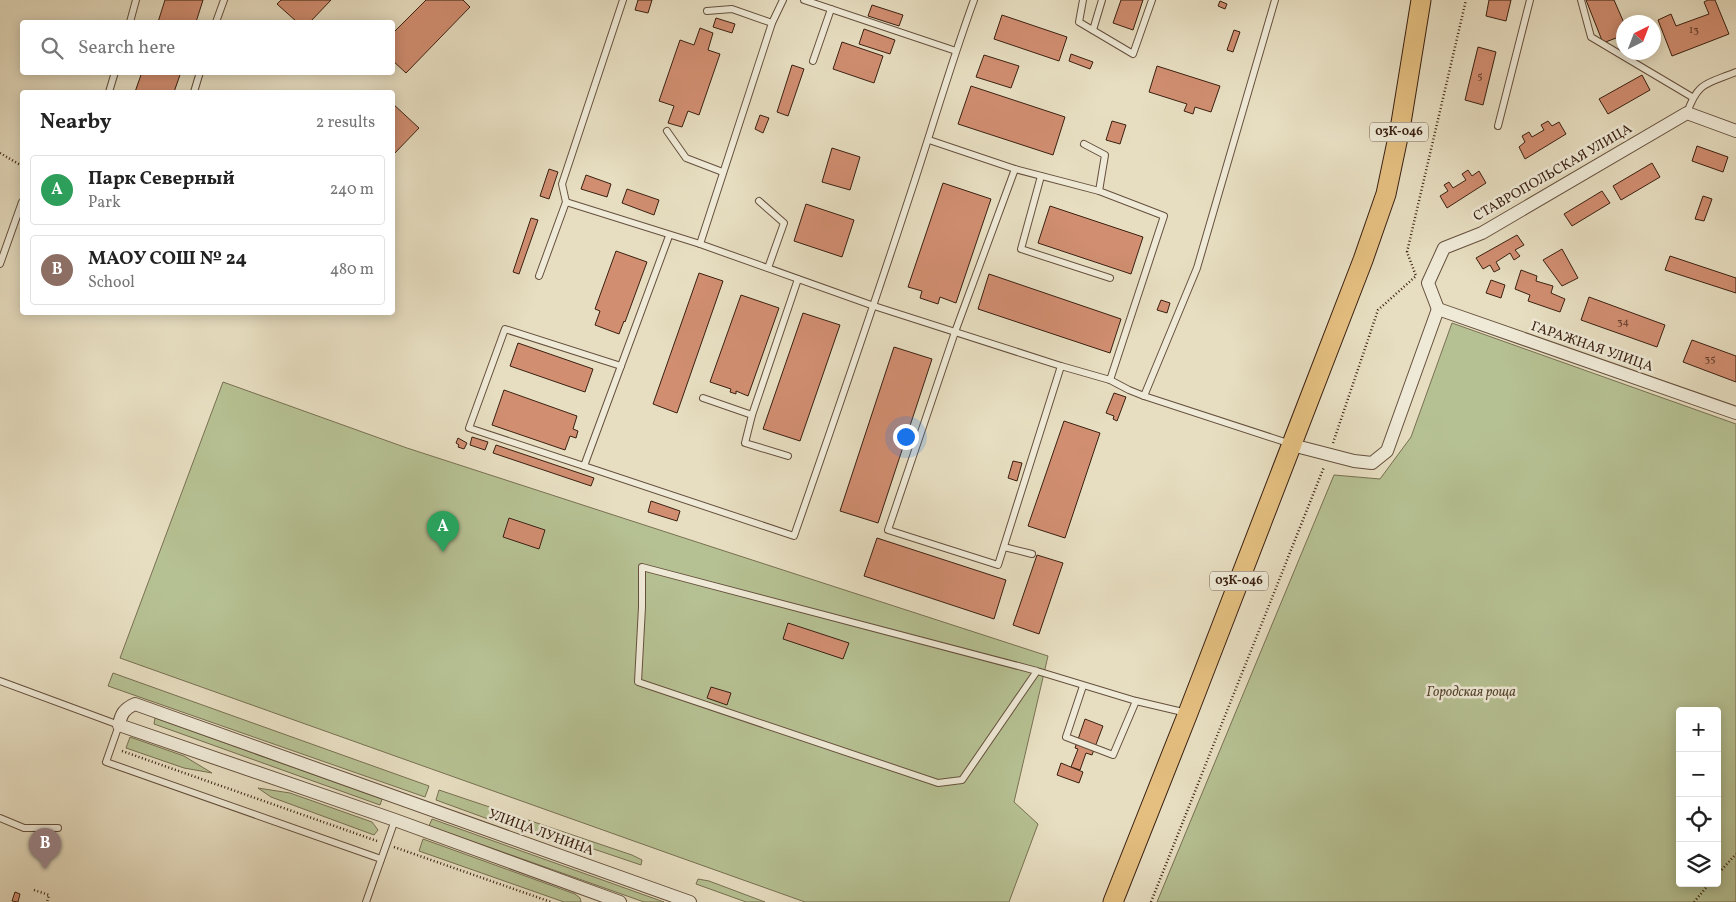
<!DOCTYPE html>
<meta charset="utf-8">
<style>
:root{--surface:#fff;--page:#f2f2f2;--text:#222;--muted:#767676;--line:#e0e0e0;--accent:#ea580c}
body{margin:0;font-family:Vollkorn,serif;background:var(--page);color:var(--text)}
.controls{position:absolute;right:15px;bottom:15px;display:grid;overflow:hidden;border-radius:5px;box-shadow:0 2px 12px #0003}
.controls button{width:45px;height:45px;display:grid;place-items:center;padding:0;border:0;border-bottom:1px solid var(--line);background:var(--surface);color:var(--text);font:25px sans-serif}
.compass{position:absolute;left:1616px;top:15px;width:45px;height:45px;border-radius:50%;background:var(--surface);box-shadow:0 2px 12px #0003;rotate:42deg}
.you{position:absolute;left:905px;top:436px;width:18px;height:18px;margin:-12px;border:4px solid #fff;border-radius:50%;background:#1a73e8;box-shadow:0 0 0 8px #1a73e833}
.badge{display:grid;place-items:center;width:32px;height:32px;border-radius:50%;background:var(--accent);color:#fff;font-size:16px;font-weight:700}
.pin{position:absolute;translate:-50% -41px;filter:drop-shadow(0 1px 2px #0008)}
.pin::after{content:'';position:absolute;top:26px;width:18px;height:15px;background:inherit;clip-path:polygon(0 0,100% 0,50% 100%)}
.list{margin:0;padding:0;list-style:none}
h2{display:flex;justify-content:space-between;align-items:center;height:65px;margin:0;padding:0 20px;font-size:21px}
h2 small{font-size:16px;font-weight:400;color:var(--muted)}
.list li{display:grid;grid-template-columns:32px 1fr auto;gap:15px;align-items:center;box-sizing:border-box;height:70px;margin:0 10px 10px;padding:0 10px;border:1px solid var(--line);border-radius:5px}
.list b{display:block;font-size:19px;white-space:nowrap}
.list p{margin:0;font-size:16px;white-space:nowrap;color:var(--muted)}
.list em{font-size:16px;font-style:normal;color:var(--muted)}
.icon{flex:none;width:28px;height:28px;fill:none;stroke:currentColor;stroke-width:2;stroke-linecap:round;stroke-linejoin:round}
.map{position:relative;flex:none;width:1736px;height:902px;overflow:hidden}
.search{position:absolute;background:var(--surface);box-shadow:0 2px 12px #0003;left:20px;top:20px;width:375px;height:55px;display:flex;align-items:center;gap:12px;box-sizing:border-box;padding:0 18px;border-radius:5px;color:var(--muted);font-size:19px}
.panel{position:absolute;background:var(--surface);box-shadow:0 2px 12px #0003;left:20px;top:90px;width:375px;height:225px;border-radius:5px}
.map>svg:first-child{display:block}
.green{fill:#b6c193;stroke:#787052;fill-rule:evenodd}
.building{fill:#d18e71;stroke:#3a2011}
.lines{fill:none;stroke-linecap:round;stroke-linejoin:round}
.lane-casing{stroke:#65503d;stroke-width:8}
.street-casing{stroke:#65503d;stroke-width:14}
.primary-casing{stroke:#3a2011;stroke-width:21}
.path{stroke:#3a2011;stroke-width:2.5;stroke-dasharray:1 2.5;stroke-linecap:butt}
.lane{stroke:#efead7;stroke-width:6}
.street{stroke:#efead7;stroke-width:12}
.primary{stroke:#e4bf80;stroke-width:19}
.labels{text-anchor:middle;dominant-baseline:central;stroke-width:5;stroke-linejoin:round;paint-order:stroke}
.number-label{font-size:11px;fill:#603c29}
.shield{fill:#efead7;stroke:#705d4c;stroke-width:1}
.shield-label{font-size:12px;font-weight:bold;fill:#3a2011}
.street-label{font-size:14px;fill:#3a2011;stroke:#efead7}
.park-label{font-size:14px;font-style:italic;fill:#594832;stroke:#efead7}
</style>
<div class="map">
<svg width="1736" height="902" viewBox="0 0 1736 902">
<rect width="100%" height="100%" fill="#e7dec1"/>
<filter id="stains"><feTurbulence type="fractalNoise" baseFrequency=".004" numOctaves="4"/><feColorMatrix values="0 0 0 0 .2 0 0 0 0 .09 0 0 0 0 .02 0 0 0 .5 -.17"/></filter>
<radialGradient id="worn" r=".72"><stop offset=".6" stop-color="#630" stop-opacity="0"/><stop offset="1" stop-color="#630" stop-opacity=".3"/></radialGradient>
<g class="green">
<path d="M1452,323L1736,424V902H1157L1334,475L1380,479L1411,437ZM1680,711H1717V883H1680Z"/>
<path d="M223,382L407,448L1048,656L1014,802L1038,824L1009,902H805L120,658Z"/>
<path d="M113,673L429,786L425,797L108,686Z"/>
<path d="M155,718L382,799L380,805L154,724Z"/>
<path d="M130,737L184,756L212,773L184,768L126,748Z"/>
<path d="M258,788L290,793L372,822L378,830L374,835L271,797Z"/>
<path d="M439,790L632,855L642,860L641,865L570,841L532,835L436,800Z"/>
<path d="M432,819L664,902H644L429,826Z"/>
<path d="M423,839L575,894L580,898L581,902H564L419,851Z"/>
<path d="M698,879L709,881L765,902H746L696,884Z"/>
</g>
<g class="building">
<path d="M165,0H203L196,22H158Z"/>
<path d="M281,0H331L310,22H297L277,4Z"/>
<path d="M426,0H463L470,7L406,73L392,60V34Z"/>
<path d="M638,0H652L648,13L635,10Z"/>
<path d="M1121,0H1143L1133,30L1113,23Z"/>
<path d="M1489,0H1511L1506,21L1486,16Z"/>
<path d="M1586,0H1614L1624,23V35L1603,43Z"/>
<path d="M1708,0H1715L1729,34L1672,56L1658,20L1671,14L1676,26L1709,14L1704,2Z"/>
<path d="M1220,1L1227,4L1225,9L1218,6Z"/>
<path d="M872,5L903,15L899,26L868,16Z"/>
<path d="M1002,15L1067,37L1059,61L994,39Z"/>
<path d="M716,18L735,24L732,33L713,27Z"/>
<path d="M700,28L713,33L708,50L720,54L699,115L688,111L682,127L668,123L674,106L659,101L680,40L694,45Z"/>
<path d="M864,29L895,40L890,54L859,44Z"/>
<path d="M1234,30L1240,32L1233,52L1227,50Z"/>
<path d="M842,42L883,56L874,83L833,69Z"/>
<path d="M1478,47L1496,52L1483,105L1465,100Z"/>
<path d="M1071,54L1093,62L1090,69L1069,61Z"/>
<path d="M984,55L1019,66L1011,88L976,77Z"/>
<path d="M792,65L804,69L788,116L777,112Z"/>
<path d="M1157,66L1220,86L1211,112L1195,107L1193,114L1184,111L1187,104L1149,92Z"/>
<path d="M142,72H181L174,92H135Z"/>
<path d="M1642,75L1650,90L1608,114L1599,99Z"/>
<path d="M971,86L1065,117L1053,155L958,124Z"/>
<path d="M392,103L419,128L392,156Z"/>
<path d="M760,115L769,118L763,133L755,129Z"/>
<path d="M1112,121L1126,125L1120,144L1106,140Z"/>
<path d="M1548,121L1552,126L1559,122L1566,134L1525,159L1519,147L1525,142L1522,136L1529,132L1532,137L1544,130L1541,125Z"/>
<path d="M1697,146L1728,157L1723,172L1692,161Z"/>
<path d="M832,148L860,157L850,190L822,182Z"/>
<path d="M1652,163L1660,177L1621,200L1613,186Z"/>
<path d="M549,169L558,172L549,199L540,196Z"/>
<path d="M1468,170L1472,176L1479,171L1486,183L1447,208L1440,196L1448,191L1444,185L1449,182L1453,188L1466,180L1462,174Z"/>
<path d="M586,175L611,184L607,197L581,189Z"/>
<path d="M943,183L991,199L956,303L940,297L938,304L920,298L922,291L908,287Z"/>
<path d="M627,189L659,200L654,215L622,203Z"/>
<path d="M1602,191L1610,203L1572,226L1564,214Z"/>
<path d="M1703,196L1712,199L1704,221L1695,219Z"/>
<path d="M806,204L854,220L842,257L794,241Z"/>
<path d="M1050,206L1143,237L1131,274L1038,243Z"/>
<path d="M531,218L538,220L519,274L513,272Z"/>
<path d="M1517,235L1524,245L1515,250L1520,256L1514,260L1510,253L1496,262L1500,269L1494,272L1490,265L1483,269L1476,258Z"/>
<path d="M1562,249L1578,278L1562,286L1543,260Z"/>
<path d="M616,251L647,262L625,322L624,321L619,334L595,325L600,311L595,309Z"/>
<path d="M1670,256L1736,278V293L1665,270Z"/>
<path d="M1521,270L1537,276L1536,281L1553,286L1551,293L1565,299L1560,312L1528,301L1530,295L1515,289Z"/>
<path d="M699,273L723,281L677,413L653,404Z"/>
<path d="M989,274L1121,319L1110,353L978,309Z"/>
<path d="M1491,280L1505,285L1501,298L1486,293Z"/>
<path d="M741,295L779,308L748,396L736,391V394L730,392L731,389L710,382Z"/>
<path d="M1589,297L1665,325L1657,347L1581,320Z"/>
<path d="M1161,300L1170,303L1167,313L1157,310Z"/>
<path d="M803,313L840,325L800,441L763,429Z"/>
<path d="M1692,340L1736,356V382L1683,362Z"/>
<path d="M518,343L593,369L585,392L510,366Z"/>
<path d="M894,347L932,359L878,523L840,511Z"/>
<path d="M504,390L577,416L573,429L578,431L576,438L570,436L565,450L492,425Z"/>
<path d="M1114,393L1126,397L1117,421L1113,419L1114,416L1106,413Z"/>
<path d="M1064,421L1100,433L1065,538L1028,526Z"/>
<path d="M472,437L488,442L485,450L470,445Z"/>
<path d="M458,438L467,443L464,449L458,447L459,445L456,443Z"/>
<path d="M496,445L594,478L591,486L493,453Z"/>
<path d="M1013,461L1022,463L1017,481L1008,478Z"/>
<path d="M651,501L680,511L677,521L648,512Z"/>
<path d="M509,518L545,530L539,549L503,537Z"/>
<path d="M877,538L1006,580L994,619L864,576Z"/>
<path d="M1037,555L1063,563L1039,634L1013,625Z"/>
<path d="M788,623L849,643L843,659L783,639Z"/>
<path d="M711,687L731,693L727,705L707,698Z"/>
<path d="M1085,719L1103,726L1092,755L1086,753L1080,770L1071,767L1078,749L1075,748Z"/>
<path d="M1061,763L1083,772L1079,783L1057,775Z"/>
<path d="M15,892L20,894L18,902L12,901Z"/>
</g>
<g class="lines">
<g class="lane-casing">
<g id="lane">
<path d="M804,0L956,51"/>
<path d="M1083,0L1079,22L1133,54L1152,0"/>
<path d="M1581,0L1591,37L1692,97"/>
<path d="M707,11L732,9L772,23"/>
<path d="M130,22L136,0"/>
<path d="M216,22L224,0"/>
<path d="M1093,30L1102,0"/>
<path d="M813,61L831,9"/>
<path d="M109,92L115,72"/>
<path d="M194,92L200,72"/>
<path d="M1687,113C1698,81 1707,84 1736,72"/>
<path d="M1498,126L1530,0"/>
<path d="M667,131L686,158L720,171"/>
<path d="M929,140L1015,169L1099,191L1164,216L1110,380"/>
<path d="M1084,144L1105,155L1099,191"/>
<path d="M1015,169L955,332L888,530L998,565L1061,366"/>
<path d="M1041,176L1021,249L1110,278"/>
<path d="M759,201L784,223L768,268"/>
<path d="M566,202L700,244L874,306L1061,366L1110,380L1129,390L1144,396L1291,444"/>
<path d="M669,236L584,466L794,536C833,424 872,311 909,198C931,132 950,66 974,0"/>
<path d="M700,244L772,23L783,0"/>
<path d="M0,264L22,202"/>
<path d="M539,276L566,202L562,184L623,0"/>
<path d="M1144,396L1197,268L1275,0"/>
<path d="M703,398L752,415"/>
<path d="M788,456L745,443L752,415L798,279"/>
<path d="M584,466L469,428L505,329L621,366"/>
<path d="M1004,547L1032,554"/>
<path d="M1037,671L962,780L938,783L638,682L642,607V567L1037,671L1136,701L1187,713"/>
<path d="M0,681L119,725L106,762L381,859"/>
<path d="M1083,686L1066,737L1113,755L1136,701"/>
<path d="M0,818L24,828H58"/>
<path d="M366,902L395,820"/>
</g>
</g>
<g class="street-casing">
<g id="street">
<path d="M1438,309L1428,283L1444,248L1482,233L1687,113L1736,131"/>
<path d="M1438,309L1736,413"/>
<path d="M1292,445L1354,461L1372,463L1387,451L1438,309"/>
<path d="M620,902L395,820L119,725C121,714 124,709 135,704L690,902"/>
</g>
</g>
<g class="primary-casing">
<path id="primary" d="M1113,902L1188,713L1363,260L1386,194L1401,123L1421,0"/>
</g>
<g class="path">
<path d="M0,153L22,166"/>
<path d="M1333,443L1378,310L1416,276L1407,252L1466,0"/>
<path d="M122,751L377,841"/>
<path d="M394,847L551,902"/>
<path d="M1717,875L1736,854"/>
<path d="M34,890L49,895L47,902"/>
<path d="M1151,902L1324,467"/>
<path d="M1694,902L1710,883"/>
</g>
<use href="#lane" class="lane"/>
<use href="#street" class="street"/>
<use href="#primary" class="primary"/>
</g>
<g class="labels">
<g class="number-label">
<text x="1694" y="30">13</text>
<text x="1480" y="76">5</text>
<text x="1623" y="322">34</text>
<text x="1710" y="359">35</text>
</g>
<g class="shield">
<rect x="1370" y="122.5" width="58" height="19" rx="4"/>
<rect x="1210" y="571.5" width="58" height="19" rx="4"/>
</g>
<g class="shield-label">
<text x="1399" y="132">03К-046</text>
<text x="1239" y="581">03К-046</text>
</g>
<g class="street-label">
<text transform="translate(1553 173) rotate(-30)">СТАВРОПОЛЬСКАЯ УЛИЦА</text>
<text transform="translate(1592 347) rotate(19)">ГАРАЖНАЯ УЛИЦА</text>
<text transform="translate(541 833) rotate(20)">УЛИЦА ЛУНИНА</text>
</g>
<g class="park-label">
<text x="1471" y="692">Городская роща</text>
</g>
</g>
<rect width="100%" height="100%" filter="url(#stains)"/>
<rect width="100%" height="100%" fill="url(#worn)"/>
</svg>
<div class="controls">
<button>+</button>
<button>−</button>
<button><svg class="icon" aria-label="locate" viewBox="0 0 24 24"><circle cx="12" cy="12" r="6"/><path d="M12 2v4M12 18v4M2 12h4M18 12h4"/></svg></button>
<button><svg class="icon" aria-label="layers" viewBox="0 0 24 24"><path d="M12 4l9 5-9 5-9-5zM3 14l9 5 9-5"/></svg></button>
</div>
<svg class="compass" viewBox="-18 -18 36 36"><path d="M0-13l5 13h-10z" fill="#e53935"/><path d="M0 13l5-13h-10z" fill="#767676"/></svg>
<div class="you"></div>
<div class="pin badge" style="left:443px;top:552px;background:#2e9e5b">A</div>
<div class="pin badge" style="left:45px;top:869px;background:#8d6e63">B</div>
<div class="search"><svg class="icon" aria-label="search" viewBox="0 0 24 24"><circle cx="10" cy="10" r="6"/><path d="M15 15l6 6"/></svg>Search here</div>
<section class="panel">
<h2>Nearby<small>2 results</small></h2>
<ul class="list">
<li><span class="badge" style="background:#2e9e5b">A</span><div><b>Парк Северный</b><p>Park</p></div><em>240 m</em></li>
<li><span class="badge" style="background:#8d6e63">B</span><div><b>МАОУ СОШ № 24</b><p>School</p></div><em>480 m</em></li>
</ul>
</section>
</div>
